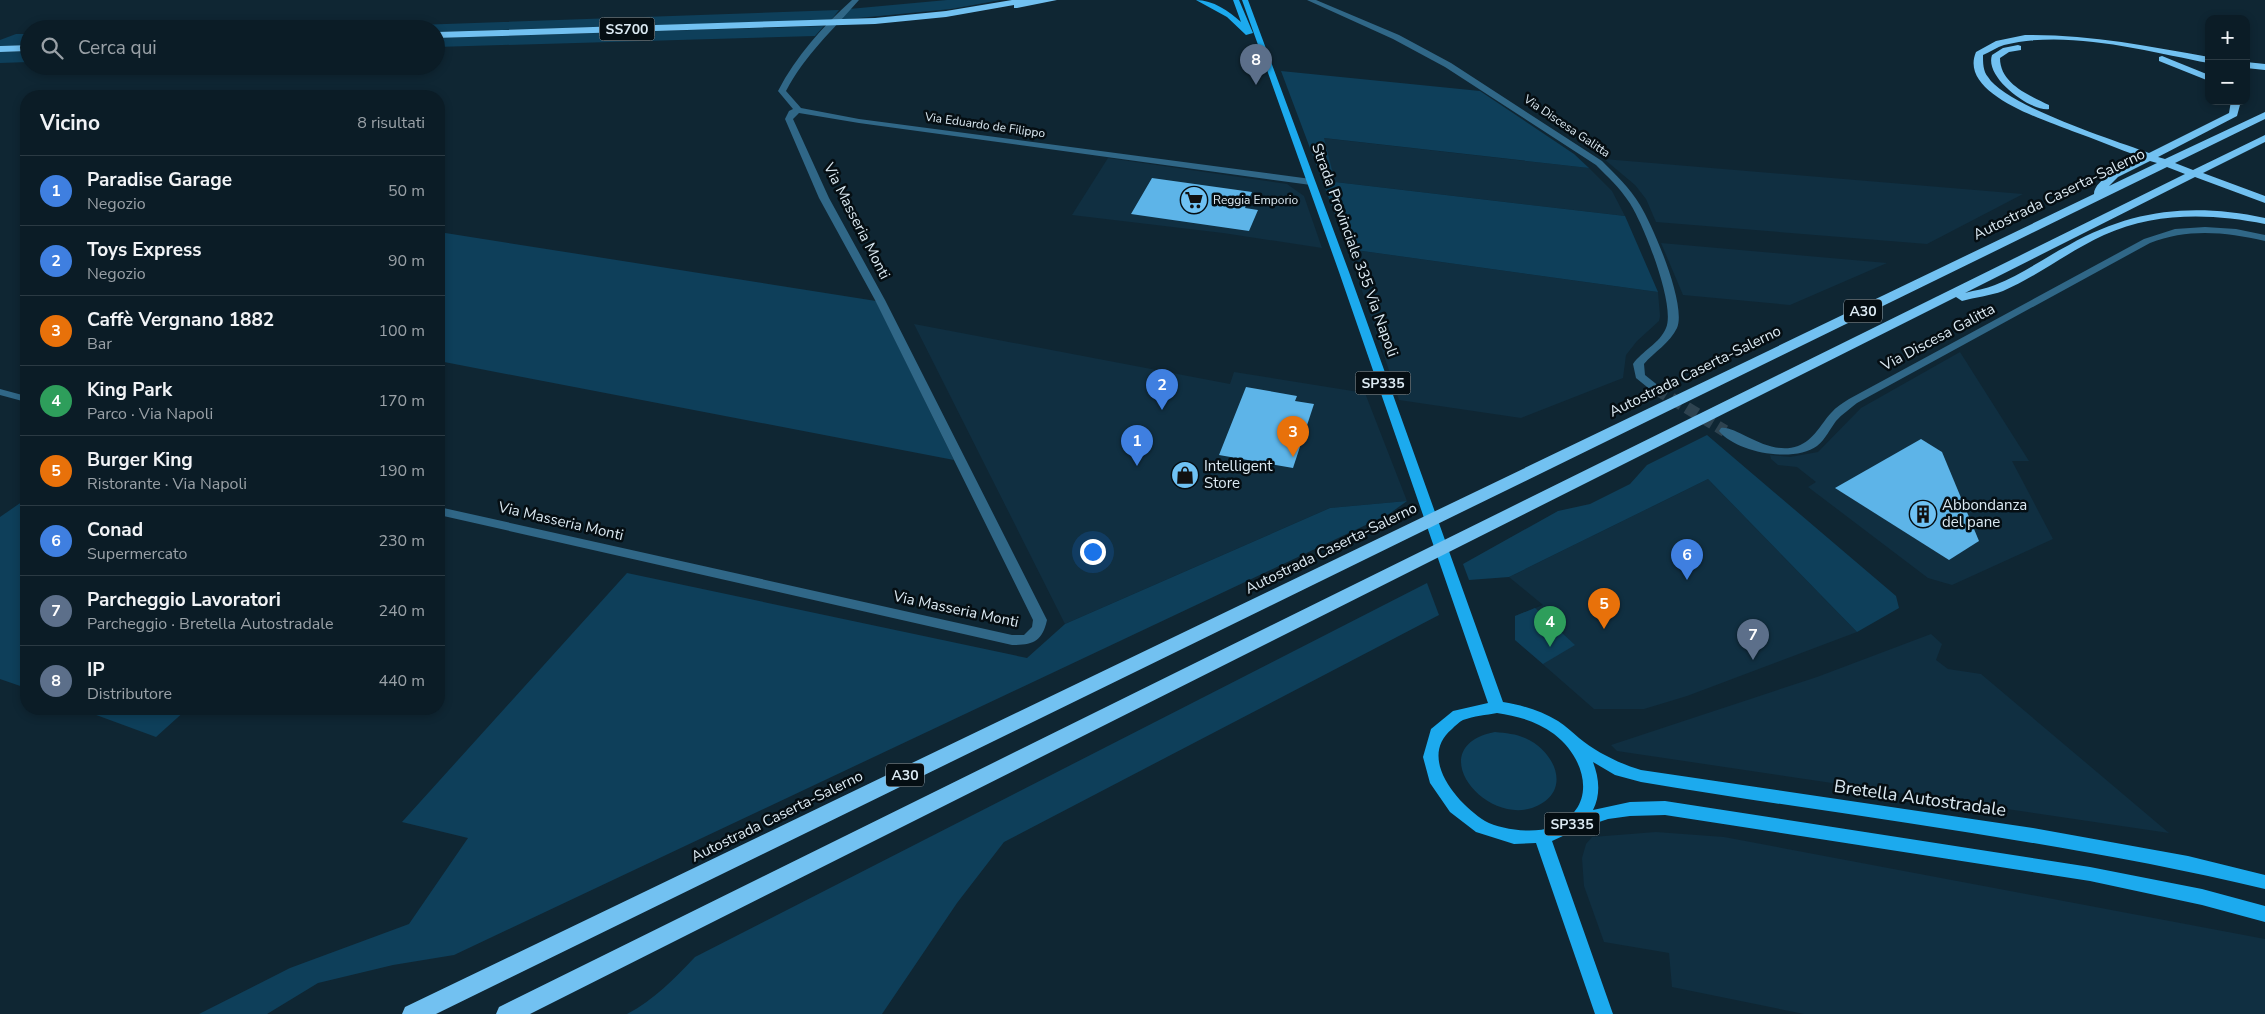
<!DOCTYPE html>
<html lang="it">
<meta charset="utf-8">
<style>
:root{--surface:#0b1c26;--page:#14252e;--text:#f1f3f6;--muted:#9aa1a7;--line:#2b3a43;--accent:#db2777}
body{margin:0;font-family:"Nunito Sans",sans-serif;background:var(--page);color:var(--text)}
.controls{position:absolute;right:15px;top:15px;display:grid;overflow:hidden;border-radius:10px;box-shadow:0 2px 8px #0003}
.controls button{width:45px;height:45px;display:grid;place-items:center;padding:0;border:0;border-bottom:1px solid var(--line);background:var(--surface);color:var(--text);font:25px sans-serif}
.you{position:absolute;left:1092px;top:551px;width:18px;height:18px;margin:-12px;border:4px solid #fff;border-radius:50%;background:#1a73e8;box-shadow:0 0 0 8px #1a73e833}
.badge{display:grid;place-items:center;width:32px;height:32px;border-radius:50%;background:var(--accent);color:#fff;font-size:16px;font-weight:700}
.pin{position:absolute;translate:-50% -41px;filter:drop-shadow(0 1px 2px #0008)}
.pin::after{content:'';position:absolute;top:26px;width:18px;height:15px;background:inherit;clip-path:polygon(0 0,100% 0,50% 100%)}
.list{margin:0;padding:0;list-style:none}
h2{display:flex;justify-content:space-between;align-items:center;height:65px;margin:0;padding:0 20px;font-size:21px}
h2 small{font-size:16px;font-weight:400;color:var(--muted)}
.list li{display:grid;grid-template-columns:32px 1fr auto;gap:15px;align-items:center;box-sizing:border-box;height:70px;padding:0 20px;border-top:1px solid var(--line)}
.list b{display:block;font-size:19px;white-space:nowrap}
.list p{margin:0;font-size:16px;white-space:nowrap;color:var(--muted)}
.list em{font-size:16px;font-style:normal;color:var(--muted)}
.icon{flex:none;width:28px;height:28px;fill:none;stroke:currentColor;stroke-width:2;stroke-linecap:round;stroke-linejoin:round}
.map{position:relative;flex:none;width:2265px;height:1014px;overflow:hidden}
.search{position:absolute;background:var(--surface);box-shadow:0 2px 8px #0003;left:20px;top:20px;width:425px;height:55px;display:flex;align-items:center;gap:12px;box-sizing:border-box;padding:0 18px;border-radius:28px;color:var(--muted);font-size:19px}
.panel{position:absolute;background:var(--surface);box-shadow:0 2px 8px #0003;left:20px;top:90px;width:425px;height:625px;border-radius:20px}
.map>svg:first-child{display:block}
.built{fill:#102f41}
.green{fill:#0e3f5a}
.building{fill:#5db4e8}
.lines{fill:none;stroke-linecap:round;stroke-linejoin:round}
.minor-tunnel{stroke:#2e4350;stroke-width:12;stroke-dasharray:12 6;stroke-linecap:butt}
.minor{fill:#306787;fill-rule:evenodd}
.major{fill:#1caaee;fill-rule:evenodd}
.highway{fill:#72c1f1;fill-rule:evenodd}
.labels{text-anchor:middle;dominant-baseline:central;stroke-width:5;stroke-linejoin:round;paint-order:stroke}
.far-street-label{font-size:12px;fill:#dceaf3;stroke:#050e13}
.far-poi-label{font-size:12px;fill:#dceaf3;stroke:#050e13;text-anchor:start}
.shield{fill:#050e13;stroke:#9ca8b0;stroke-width:1}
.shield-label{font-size:14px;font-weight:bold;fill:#dceaf3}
.street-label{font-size:15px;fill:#dceaf3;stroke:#050e13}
.poi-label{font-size:15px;fill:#dceaf3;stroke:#050e13;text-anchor:start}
.near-street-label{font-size:18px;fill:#dceaf3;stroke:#050e13}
</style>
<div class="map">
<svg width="2265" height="1014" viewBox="0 0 2265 1014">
<rect width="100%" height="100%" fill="#0f2633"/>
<g class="built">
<path d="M1323,138L1589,168L1612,191L1625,216L1335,182Z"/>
<path d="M1108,158L1287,184L1304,196L1322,248L1223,233L1072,215Z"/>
<path d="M1604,159L2023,194L1927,244L1656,222L1646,199L1635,185Z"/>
<path d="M1661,243L1887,263L1790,305L1683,295Z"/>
<path d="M1348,249L1658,292L1660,316L1659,321L1637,341L1626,355L1623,378L1521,418L1399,400Z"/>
<path d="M914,324L1230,384L1234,372L1365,393L1407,501L1330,508L1065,624Z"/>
<path d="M1960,352L2029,461H2012L2053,539L1952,585L1928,578L1808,487L1816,482L1797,467L1778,465L1771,459L1770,455L1790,457L1818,452L1861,408Z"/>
<path d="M1708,479L1857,632L1687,696L1644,709H1594L1515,640V616L1543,605L1509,577Z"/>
<path d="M1931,634L1942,644L1936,660L1948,669L1981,674L2169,833L1617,751L1611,745L1817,677Z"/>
<path d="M1656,832L1724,837L2265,939V1014H1804L1672,987L1669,953L1604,942L1584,886L1582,858L1586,844L1592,837Z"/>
</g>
<g class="green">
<path d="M947,0H1001L951,9L838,20L849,9Z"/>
<path d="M839,10L831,20L436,32V29H303Z"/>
<path d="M824,26L815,36L436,47V38Z"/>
<path d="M16,34H29V45L0,46V40Z"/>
<path d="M29,51V62L0,63V52Z"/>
<path d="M1281,71L1480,91L1574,154L1589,168L1324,138L1335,182L1625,216L1658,292L1348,249Z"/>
<path d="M439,232L876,301L954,460L439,361Z"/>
<path d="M1707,435L1896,596L1899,608L1857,632L1708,479L1509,577L1469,580L1463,564L1558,511L1590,504L1630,484L1647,465Z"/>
<path d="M26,499V688L0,679V517Z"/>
<path d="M1407,501L1389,514L454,955L393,965L318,983L267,1014H199L290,968L409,924L468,838L402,822L627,573L1027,658L1065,624L1330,508Z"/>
<path d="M1427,583L1439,615L1004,842L957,903L882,1014H627C654,1000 674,979 695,957Z"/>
<path d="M1535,608L1575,645L1543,664L1515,640V616Z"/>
<path d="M80,709H187L156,737Z"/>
<path d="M1495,732C1506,733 1516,734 1525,738C1557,752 1573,794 1532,808C1482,824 1422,746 1495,732Z"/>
</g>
<g class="building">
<path d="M1152,178L1252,192L1245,208L1258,210L1249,231L1131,214Z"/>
<path d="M1246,387L1297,396L1295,401L1314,404L1293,468L1219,455Z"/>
<path d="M1921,439L1942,452L1979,541L1949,560L1835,488Z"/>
</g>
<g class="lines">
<path class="minor-tunnel" d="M1656,389L1725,431"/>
<g class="minor">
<path d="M852,0H859C833,30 805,55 786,91L801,108L859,119L1311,179L1315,182L1311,185L859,123L799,113L793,119L829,198L885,300L1047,620C1042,642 1033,645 1012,645L439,515V507L1012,635H1024L1032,627L1033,620L875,300L819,198L785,119L789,111L793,109L778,91C796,56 823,26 852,0Z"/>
<path d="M1307,0H1316L1399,35L1451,63L1602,161C1615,174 1630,188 1640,205C1653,226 1687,305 1677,328C1670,343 1654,352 1644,364L1645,375L1660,387L1662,389L1660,391H1652L1636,378L1633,364C1642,351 1660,343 1666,328C1676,306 1643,222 1629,202C1620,188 1608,177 1596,165L1445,67L1393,39Z"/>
<path d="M2205,227L2236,229L2265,235V241C2226,232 2188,228 2150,243L1857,403C1850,409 1842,414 1836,421C1830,429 1825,440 1817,446C1794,463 1737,453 1719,431L1721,428C1736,425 1768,457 1798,446C1814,440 1820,425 1831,413C1836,407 1843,403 1849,399L2144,239L2175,229Z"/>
<path d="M0,389L26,396V402L0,395Z"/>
</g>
<g class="major">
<path d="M1196,0C1213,0 1229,11 1241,22L1233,0H1239L1253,33L1246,35L1227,17Z"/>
<path d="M1242,0H1248L1349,272L1503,702C1522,705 1541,711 1558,721C1566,726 1572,732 1579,738C1596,752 1620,764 1641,770L2033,828L2188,856L2265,875V889C2059,840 1850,817 1641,782L1615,775L1593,762C1599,778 1601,794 1593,810L1630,802L1665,801L2090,867L2202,889L2265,906V922L2202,905L2090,881L1665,815L1630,816L1608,819L1578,829L1552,841L1613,1014H1595L1536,843L1514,844L1476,832L1450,812L1430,783L1423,757L1431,729L1453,711L1488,703L1339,272ZM1497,713C1517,716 1537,721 1554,734C1587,759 1599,809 1552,827C1535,834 1501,830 1485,821C1458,804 1417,758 1452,729C1455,726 1459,722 1463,720C1474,716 1486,715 1497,713Z"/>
</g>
<g class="highway">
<path d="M1012,0H1057L1017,8H1014V5L946,17L875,24L436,38V32L875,18L946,11Z"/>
<path d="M2025,35C2088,34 2148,46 2209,57V63C2146,51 2067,29 2004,45C1997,47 1990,52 1983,55C1983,63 1983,71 1988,77C2006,106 2114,140 2149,153L2229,113L2231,101H2241L2237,116L2158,157L2165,159L2265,112V119L2175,163L2193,170L2265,135V142L2203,173L2265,196V203L2195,177L1965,293C1975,290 1986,289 1995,285C2021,275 2044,258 2069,245C2133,209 2193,203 2265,218V224C2211,213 2155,212 2104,235C2069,251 2038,276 2003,291C1990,296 1975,297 1962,301L1956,297L530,1014H496L499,1007L2185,174L2167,167L436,1014H402L405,1007L2094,194C2094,179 2128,164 2141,157C2118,149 2095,139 2072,131C2045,120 1958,94 1976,52L1996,41ZM2150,161L2157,163L2109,186L2118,177Z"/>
<path d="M29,45V51L0,52V46Z"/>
<path d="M2018,45L2021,46V50L2009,52L2000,58C2000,84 2029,95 2049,105V109C2032,112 1984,78 1992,55L2003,48Z"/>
<path d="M2162,56L2209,75V81L2159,61V57Z"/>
<path d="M2246,62L2265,64V70L2246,68Z"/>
</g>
</g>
<defs>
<g id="supermarket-disc" transform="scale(1.4375)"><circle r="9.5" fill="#6fc2f4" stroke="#050e13"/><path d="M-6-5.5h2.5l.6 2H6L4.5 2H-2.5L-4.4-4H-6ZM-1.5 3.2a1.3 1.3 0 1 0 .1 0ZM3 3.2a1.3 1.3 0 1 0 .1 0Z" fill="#111"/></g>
<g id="shop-disc" transform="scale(1.4375)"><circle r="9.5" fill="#6fc2f4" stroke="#050e13"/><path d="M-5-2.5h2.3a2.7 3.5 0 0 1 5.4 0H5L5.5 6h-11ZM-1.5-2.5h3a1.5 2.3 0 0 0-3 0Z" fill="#111"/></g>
<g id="building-disc" transform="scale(1.4375)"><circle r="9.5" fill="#6fc2f4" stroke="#050e13"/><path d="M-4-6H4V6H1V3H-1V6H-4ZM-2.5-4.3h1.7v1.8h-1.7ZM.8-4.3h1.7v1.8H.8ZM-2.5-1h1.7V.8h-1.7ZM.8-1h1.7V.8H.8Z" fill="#111"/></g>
</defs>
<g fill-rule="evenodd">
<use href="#supermarket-disc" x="1194" y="200"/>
<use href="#shop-disc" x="1185" y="475"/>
<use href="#building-disc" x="1923" y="514"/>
</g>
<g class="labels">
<g class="far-street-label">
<text transform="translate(985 125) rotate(8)">Via Eduardo de Filippo</text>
<text transform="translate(1567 126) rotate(34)">Via Discesa Galitta</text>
</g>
<g class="far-poi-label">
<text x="1213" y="200">Reggia Emporio</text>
</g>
<g class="shield">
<rect x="599.5" y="17.5" width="55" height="23" rx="4"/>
<rect x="1844" y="299.5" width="38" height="23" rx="4"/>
<rect x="1355.5" y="371.5" width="55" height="23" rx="4"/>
<rect x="886" y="763.5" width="38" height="23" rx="4"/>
<rect x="1544.5" y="812.5" width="55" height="23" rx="4"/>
</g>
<g class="shield-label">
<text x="627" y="29">SS700</text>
<text x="1863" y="311">A30</text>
<text x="1383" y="383">SP335</text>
<text x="905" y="775">A30</text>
<text x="1572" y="824">SP335</text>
</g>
<g class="street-label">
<text transform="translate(2059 194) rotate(-26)">Autostrada Caserta-Salerno</text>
<text transform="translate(857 221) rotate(63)">Via Masseria Monti</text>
<text transform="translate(1355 250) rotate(70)">Strada Provinciale 335 Via Napoli</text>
<text transform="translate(1938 337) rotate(-28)">Via Discesa Galitta</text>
<text transform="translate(1695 371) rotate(-26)">Autostrada Caserta-Salerno</text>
<text transform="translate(561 521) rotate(13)">Via Masseria Monti</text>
<text transform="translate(1331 548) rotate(-26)">Autostrada Caserta-Salerno</text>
<text transform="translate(956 609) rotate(12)">Via Masseria Monti</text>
<text transform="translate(777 816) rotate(-26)">Autostrada Caserta-Salerno</text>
</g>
<g class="poi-label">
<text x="1204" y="466">Intelligent<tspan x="1204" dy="17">Store</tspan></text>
<text x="1942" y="505">Abbondanza<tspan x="1942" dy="17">del pane</tspan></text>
</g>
<g class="near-street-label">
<text transform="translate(1920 798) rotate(8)">Bretella Autostradale</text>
</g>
</g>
</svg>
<div class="controls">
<button>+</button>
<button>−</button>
</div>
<div class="you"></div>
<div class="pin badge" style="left:1137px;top:466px;background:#3f7fe0">1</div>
<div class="pin badge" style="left:1162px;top:410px;background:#3f7fe0">2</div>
<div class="pin badge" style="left:1293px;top:457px;background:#e8710a">3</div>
<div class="pin badge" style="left:1550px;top:647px;background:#2e9e5b">4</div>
<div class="pin badge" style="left:1604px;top:629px;background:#e8710a">5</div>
<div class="pin badge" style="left:1687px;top:580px;background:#3f7fe0">6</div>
<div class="pin badge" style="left:1753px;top:660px;background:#5c6f8a">7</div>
<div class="pin badge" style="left:1256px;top:85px;background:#5c6f8a">8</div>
<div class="search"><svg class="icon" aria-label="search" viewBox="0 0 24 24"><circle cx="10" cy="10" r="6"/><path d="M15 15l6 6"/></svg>Cerca qui</div>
<section class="panel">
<h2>Vicino<small>8 risultati</small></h2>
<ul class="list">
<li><span class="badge" style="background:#3f7fe0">1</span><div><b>Paradise Garage</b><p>Negozio</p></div><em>50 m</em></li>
<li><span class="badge" style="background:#3f7fe0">2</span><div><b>Toys Express</b><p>Negozio</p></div><em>90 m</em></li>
<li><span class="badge" style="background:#e8710a">3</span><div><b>Caffè Vergnano 1882</b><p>Bar</p></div><em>100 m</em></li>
<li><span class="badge" style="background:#2e9e5b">4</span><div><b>King Park</b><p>Parco · Via Napoli</p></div><em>170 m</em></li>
<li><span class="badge" style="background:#e8710a">5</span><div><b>Burger King</b><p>Ristorante · Via Napoli</p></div><em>190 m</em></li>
<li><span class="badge" style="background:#3f7fe0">6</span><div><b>Conad</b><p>Supermercato</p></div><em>230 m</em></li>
<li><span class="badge" style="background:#5c6f8a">7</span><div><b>Parcheggio Lavoratori</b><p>Parcheggio · Bretella Autostradale</p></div><em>240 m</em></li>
<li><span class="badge" style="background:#5c6f8a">8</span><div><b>IP</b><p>Distributore</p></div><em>440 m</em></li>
</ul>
</section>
</div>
